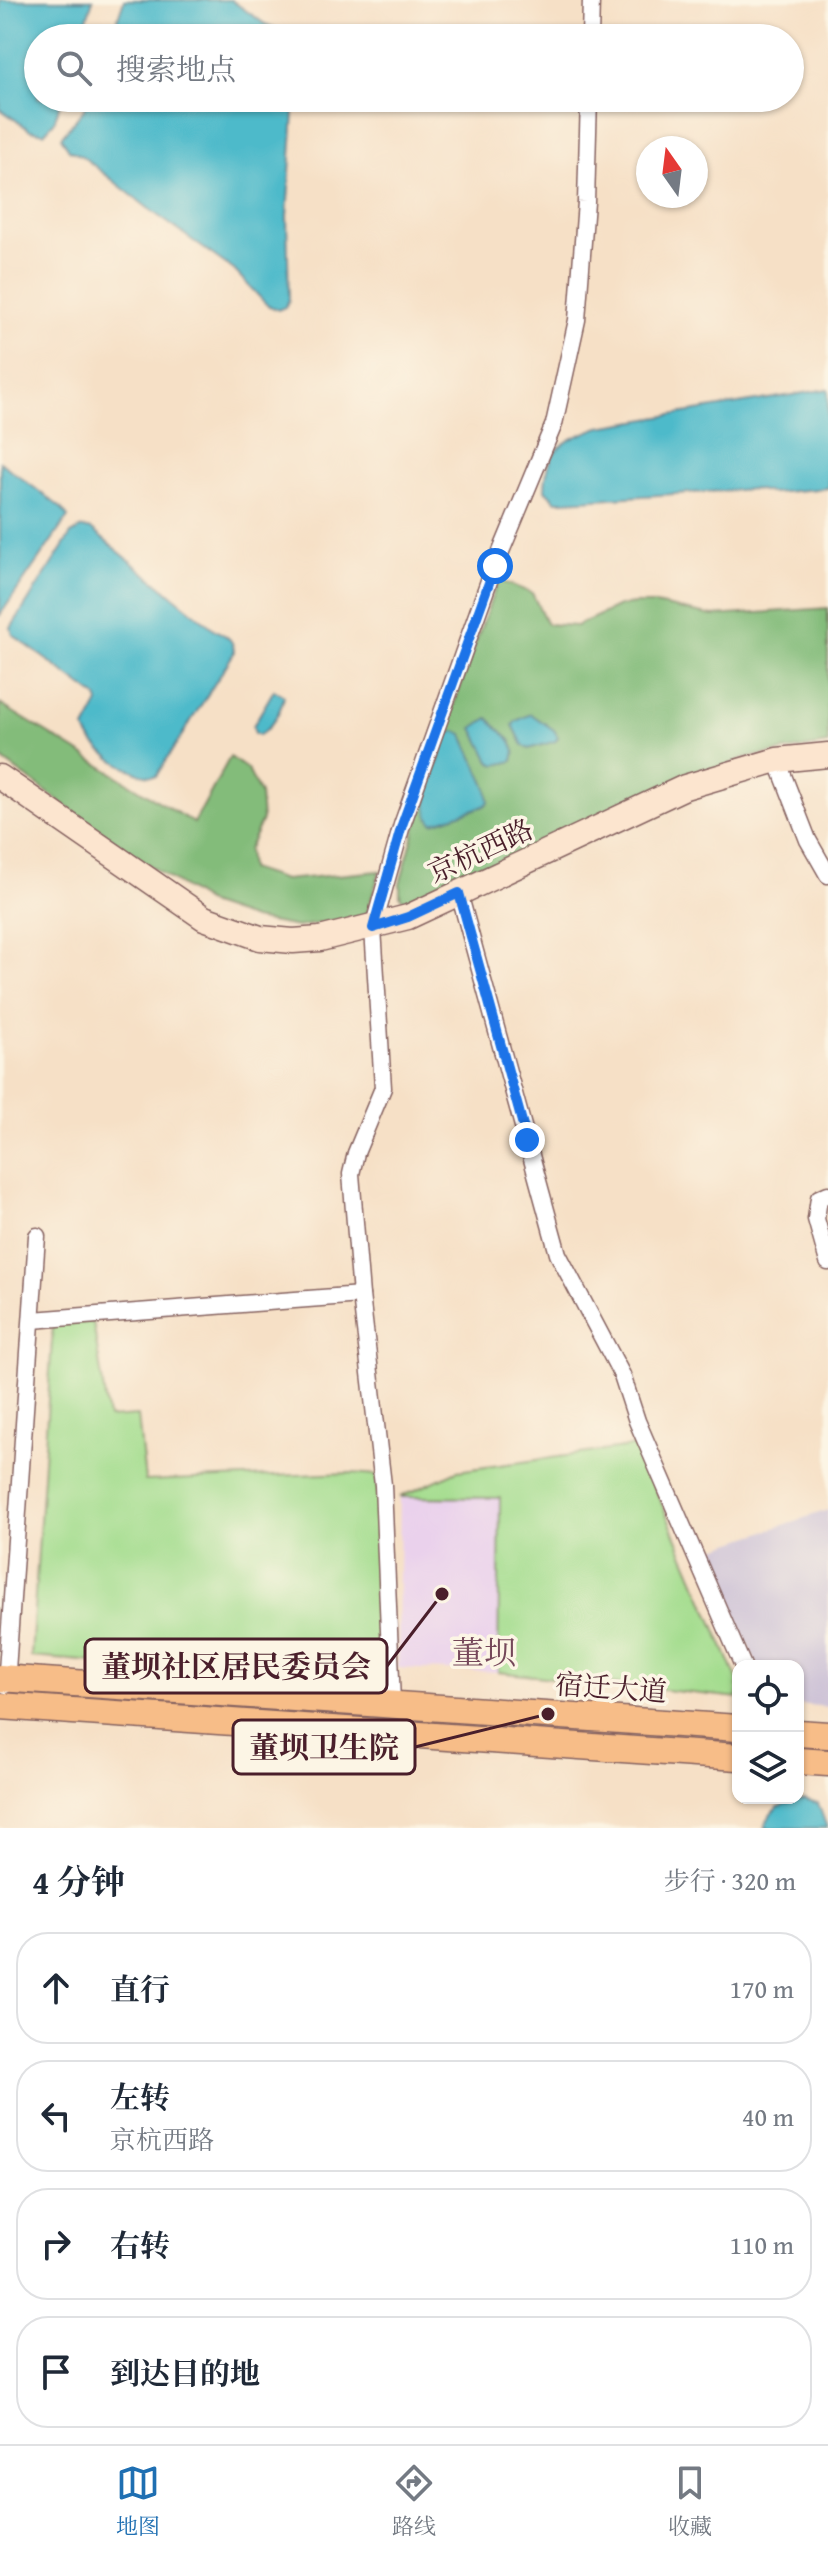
<!DOCTYPE html>
<html lang="zh">
<meta charset="utf-8">
<style>
:root{--surface:#fff;--page:#f6f6f7;--text:#1f2937;--muted:#747a83;--line:#e0e1e3;--accent:#1f6fb2}
body{margin:0;font-family:"Gentium Book Plus","Noto Serif SC",serif;background:var(--page);color:var(--text)}
.controls{position:absolute;right:24px;bottom:24px;display:grid;overflow:hidden;border-radius:16px;box-shadow:0 2px 6px #0004}
.controls button{width:72px;height:72px;display:grid;place-items:center;padding:0;border:0;border-bottom:2px solid var(--line);background:var(--surface);color:var(--text);font:40px sans-serif}
.compass{position:absolute;left:636px;top:136px;width:72px;height:72px;border-radius:50%;background:var(--surface);box-shadow:0 2px 6px #0004;rotate:346deg}
.stop{position:absolute;width:24px;height:24px;margin:-18px;border:6px solid #1a73e8;border-radius:50%;background:#fff}
.stop.end{background:#1a73e8;border-color:#fff;box-shadow:0 2px 8px #0008}
.list{margin:0;padding:0;list-style:none}
h2{display:flex;justify-content:space-between;align-items:center;height:104px;margin:0;padding:0 32px;font-size:34px}
h2 small{font-size:26px;font-weight:400;color:var(--muted)}
.list li{display:grid;grid-template-columns:52px 1fr auto;gap:24px;align-items:center;box-sizing:border-box;height:112px;margin:0 16px 16px;padding:0 16px;border:2px solid var(--line);border-radius:32px}
.list b{display:block;font-size:30px;white-space:nowrap}
.list p{margin:0;font-size:26px;white-space:nowrap;color:var(--muted)}
.list em{font-size:26px;font-style:normal;color:var(--muted)}
.icon{flex:none;width:44px;height:44px;fill:none;stroke:currentColor;stroke-width:2;stroke-linecap:round;stroke-linejoin:round}
.map{position:relative;flex:none;width:828px;height:1828px;overflow:hidden}
.search{position:absolute;background:var(--surface);box-shadow:0 2px 6px #0004;left:24px;right:24px;top:24px;height:88px;display:flex;align-items:center;gap:20px;box-sizing:border-box;padding:0 28px;border-radius:44px;color:var(--muted);font-size:30px}
.sheet{height:616px;background:var(--surface)}
nav{display:flex;justify-content:space-around;align-items:center;box-sizing:border-box;height:112px;border-top:2px solid var(--line);background:var(--surface);font-size:22px;color:var(--muted)}
nav a{display:grid;justify-items:center;gap:4px}
nav .on{color:var(--accent)}
.map>svg:first-child{display:block}
.built{fill:#ead1ec}
.industrial{fill:#cabfd6}
.green{fill:#a4dd8f;stroke:#777e5d;stroke-width:2}
.forest{fill:#83bc7a;stroke:#666e52;stroke-width:2}
.water{fill:#4ebaca;stroke:#4c6c7a;stroke-width:2}
.lines{fill:none;stroke-linecap:round;stroke-linejoin:round}
.minor-casing{stroke:#866361;stroke-width:19}
.secondary-casing{stroke:#866361;stroke-width:27}
.primary-casing{stroke:#866361;stroke-width:29}
.minor{stroke:#fff;stroke-width:16}
.secondary{stroke:#fce5cf;stroke-width:24}
.primary{stroke:#f7bd88;stroke-width:26}
.route{stroke:#1a73e8;stroke-width:10}
.labels{text-anchor:middle;dominant-baseline:central;stroke-width:7;stroke-linejoin:round;paint-order:stroke}
.street-label{font-size:28px;fill:#4a1f2b;stroke:#fcf5e5}
.quarter-label{font-size:32px;fill:#75485a;stroke:#fcf5e5}
.leader{fill:none;stroke:#4a1f2b;stroke-width:3}
.callout-dot{fill:#4a1f2b;stroke:#fcf5e5;stroke-width:3}
.callout{fill:#fcf5e5;stroke:#4a1f2b;stroke-width:3}
.callout-label{font-size:30px;text-anchor:middle;font-weight:bold;fill:#4a1f2b}
</style>
<div class="map">
<svg width="828" height="1828" viewBox="0 0 828 1828">
<rect width="100%" height="100%" fill="#fcf5e5"/>
<filter id="ink" filterUnits="userSpaceOnUse"><feTurbulence type="fractalNoise" baseFrequency=".0125" numOctaves="2"/><feDisplacementMap in="SourceGraphic" scale="16" xChannelSelector="R" yChannelSelector="G"/><feConvolveMatrix kernelMatrix="1 2 1 2 8 2 1 2 1" color-interpolation-filters="sRGB"/></filter>
<filter id="wash" filterUnits="userSpaceOnUse"><feTurbulence type="fractalNoise" baseFrequency=".006" numOctaves="4" result="noise"/><feDisplacementMap in="SourceGraphic" scale="32" xChannelSelector="R" yChannelSelector="G"/><feGaussianBlur stdDeviation="1.8" result="paint"/><feColorMatrix in="noise" values="0 0 0 0 0 0 0 0 0 0 0 0 0 0 0 0 0 1.4 0 .05"/><feComposite in="paint" operator="in"/></filter>
<g filter="url(#wash)">
<rect width="100%" height="100%" fill="#f6e0c6"/>
<path class="built" d="M400,1497L500,1498L498,1672L398,1668Z"/>
<path class="industrial" d="M828,1510V1707L798,1704V1666H757L707,1551Z"/>
<g class="green">
<path d="M93,1322L108,1418L138,1416L145,1481L351,1473L377,1475L386,1684L31,1657L53,1325Z"/>
<path d="M637,1446L738,1681V1698L498,1672L500,1498L400,1497L457,1471Z"/>
</g>
<g class="forest">
<path d="M498,580L532,593L547,624L576,626L619,606L635,604H655L713,616L828,608V744L743,758L422,903L407,904L400,896V883L437,752Z"/>
<path d="M0,704L194,823L230,757L248,770L260,794L262,820L248,850L250,869L284,880L380,871L366,916L297,927L253,919L211,905L138,858L0,758Z"/>
</g>
<g class="water">
<path d="M0,0H93L81,38H38V98H62L54,122L44,133L30,130L0,109Z"/>
<path d="M124,0H231L265,24L295,36L309,37L111,38Z"/>
<path d="M89,98H295L287,216L289,300L285,307L278,310L267,305L234,270L153,212L82,156L69,150L61,137L83,111Z"/>
<path d="M828,389V488L772,493L753,489L564,501H556L545,490C546,447 565,440 600,427Z"/>
<path d="M0,462L60,507L68,517L0,615Z"/>
<path d="M82,528L92,530L215,630C227,636 234,639 234,653L156,776C136,778 90,749 85,729L99,703L97,697L13,635L11,628L71,534Z"/>
<path d="M274,690L284,696C282,709 271,729 259,735L255,733L253,726Z"/>
<path d="M531,714L554,730L558,737L556,741L529,749L523,745L513,725L516,721Z"/>
<path d="M488,718L511,741L515,751L513,761L497,765L491,763L473,728Z"/>
<path d="M456,731L463,735L487,788L489,802L484,806L433,823C415,805 442,762 445,738L449,733Z"/>
<path d="M804,1799L818,1803L827,1828H765C770,1807 784,1802 804,1799Z"/>
</g>
</g>
<g filter="url(#ink)">
<g class="lines">
<g class="minor-casing">
<g id="minor">
<path d="M590,38L591,0"/>
<path d="M777,760L808,840L828,875"/>
<path d="M459,893L558,1254L622,1375L637,1421L743,1666"/>
<path d="M828,1194L819,1198L816,1219L828,1262"/>
<path d="M32,1320L361,1295"/>
<path d="M6,1685L37,1236"/>
<path d="M392,1703L383,1485L361,1295L351,1174L356,1153L383,1088L373,928L402,825L490,578L554,424L577,320L586,202L589,98"/>
</g>
</g>
<g class="secondary-casing">
<path id="secondary" d="M0,777L204,918L260,938L293,941L320,939L408,917L685,787L777,760L828,755"/>
</g>
<g class="primary-casing">
<g id="primary">
<path d="M0,1678L738,1728"/>
<path d="M0,1706L738,1757"/>
<path d="M798,1733L828,1735"/>
<path d="M798,1761L828,1763"/>
</g>
</g>
<use href="#minor" class="minor"/>
<use href="#secondary" class="secondary"/>
<use href="#primary" class="primary"/>
</g>
</g>
<g class="lines" filter="url(#ink)">
<path class="route" d="M495,566L402,825L373,928L408,917L459,893L527,1140"/>
</g>
<g class="labels">
<g class="street-label">
<text transform="translate(480 850) rotate(-25)">京杭西路</text>
<text transform="translate(611 1687) rotate(4)">宿迁大道</text>
</g>
<g class="quarter-label">
<text x="484" y="1652">董坝</text>
</g>
</g>
<path class="leader" d="M442 1594L387 1666M548 1714L415 1747"/>
<g class="callout-dot">
<circle cx="442" cy="1594" r="8"/>
<circle cx="548" cy="1714" r="8"/>
</g>
<g class="callout">
<rect x="85" y="1639" width="302" height="54" rx="8"/>
<rect x="233" y="1720" width="182" height="54" rx="8"/>
</g>
<g class="callout-label">
<text x="236" y="1677">董坝社区居民委员会</text>
<text x="324" y="1758">董坝卫生院</text>
</g>
</svg>
<div class="controls">
<button><svg class="icon" aria-label="locate" viewBox="0 0 24 24"><circle cx="12" cy="12" r="6"/><path d="M12 2v4M12 18v4M2 12h4M18 12h4"/></svg></button>
<button><svg class="icon" aria-label="layers" viewBox="0 0 24 24"><path d="M12 4l9 5-9 5-9-5zM3 14l9 5 9-5"/></svg></button>
</div>
<svg class="compass" viewBox="-18 -18 36 36"><path d="M0-13l5 13h-10z" fill="#e53935"/><path d="M0 13l5-13h-10z" fill="#747a83"/></svg>
<div class="stop" style="left:495px;top:566px"></div>
<div class="stop end" style="left:527px;top:1140px"></div>
<div class="search"><svg class="icon" aria-label="search" viewBox="0 0 24 24"><circle cx="10" cy="10" r="6"/><path d="M15 15l6 6"/></svg>搜索地点</div>
</div>
<section class="sheet">
<h2>4 分钟<small>步行 · 320 m</small></h2>
<ul class="list">
<li><svg class="icon" aria-label="ahead" viewBox="0 0 24 24"><path d="M12 20V5M6 11l6-6 6 6"/></svg><div><b>直行</b></div><em>170 m</em></li>
<li><svg class="icon" aria-label="left" viewBox="0 0 24 24"><path d="M17 20v-9H6M10 6l-5 5 5 5"/></svg><div><b>左转</b><p>京杭西路</p></div><em>40 m</em></li>
<li><svg class="icon" aria-label="right" viewBox="0 0 24 24"><path d="M7 20v-9h11M14 6l5 5-5 5"/></svg><div><b>右转</b></div><em>110 m</em></li>
<li><svg class="icon" aria-label="arrive" viewBox="0 0 24 24"><path d="M6 21V4h12l-3 4 3 4H6"/></svg><div><b>到达目的地</b></div></li>
</ul>
</section>
<nav>
<a class="on"><svg class="icon" aria-label="map" viewBox="0 0 24 24"><path d="M3 6l6-2 6 2 6-2v14l-6 2-6-2-6 2zM9 4v14M15 6v14"/></svg>地图</a>
<a><svg class="icon" aria-label="directions" viewBox="0 0 24 24"><path d="M12 3l9 9-9 9-9-9zM9 14v-3h6M13 9l2 2-2 2"/></svg>路线</a>
<a><svg class="icon" aria-label="saved" viewBox="0 0 24 24"><path d="M7 4h10v16l-5-4-5 4z"/></svg>收藏</a>
</nav>
